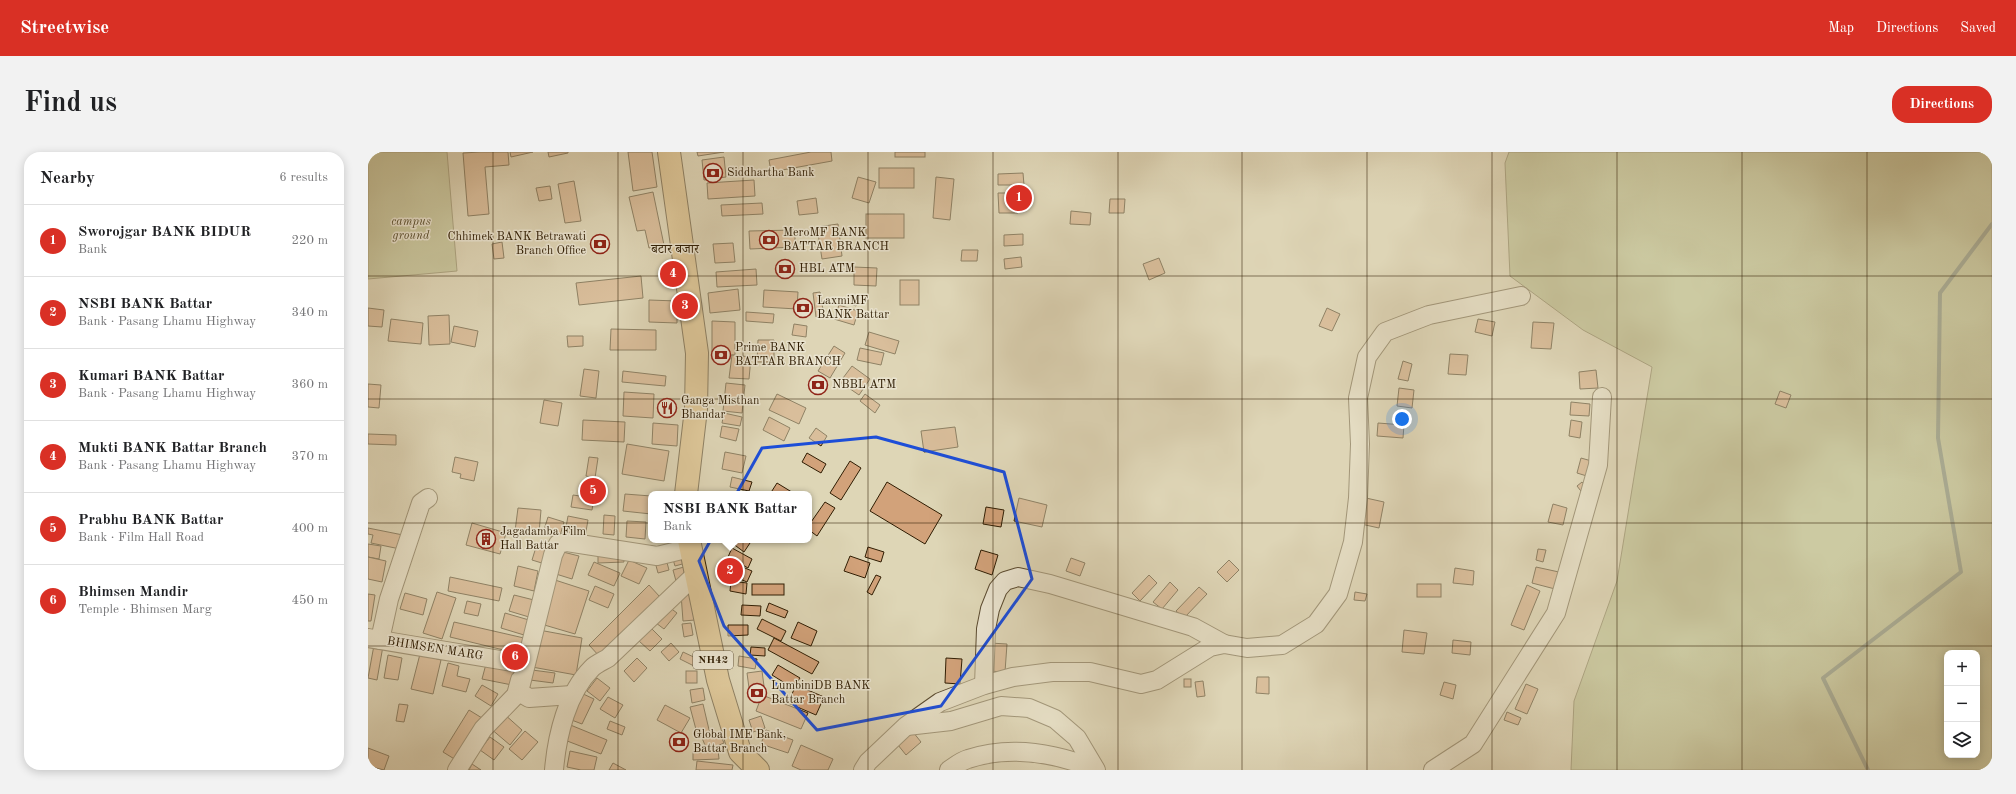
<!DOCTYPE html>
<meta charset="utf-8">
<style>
:root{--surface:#fff;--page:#f2f2f2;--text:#202124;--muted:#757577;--line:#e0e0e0;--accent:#d93025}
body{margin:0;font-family:"Old Standard TT","Noto Serif Devanagari",serif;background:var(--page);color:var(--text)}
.controls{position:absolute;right:12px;bottom:12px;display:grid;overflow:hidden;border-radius:8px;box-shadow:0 2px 10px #0003}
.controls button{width:36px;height:36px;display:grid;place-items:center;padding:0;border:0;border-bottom:1px solid var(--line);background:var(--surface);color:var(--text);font:20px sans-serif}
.you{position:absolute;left:1034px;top:267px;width:14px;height:14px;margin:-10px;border:3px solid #fff;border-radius:50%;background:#1a73e8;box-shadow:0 0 0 6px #1a73e833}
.badge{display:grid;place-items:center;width:26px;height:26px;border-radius:50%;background:var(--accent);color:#fff;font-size:13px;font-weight:700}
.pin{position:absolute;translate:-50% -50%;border:2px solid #fff;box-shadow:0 1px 4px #0006}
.popup{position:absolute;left:280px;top:339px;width:164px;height:52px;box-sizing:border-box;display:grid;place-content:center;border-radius:8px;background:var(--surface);filter:drop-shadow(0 1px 3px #0005);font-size:13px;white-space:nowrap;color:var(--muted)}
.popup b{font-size:15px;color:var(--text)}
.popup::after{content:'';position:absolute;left:50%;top:100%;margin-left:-8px;border:8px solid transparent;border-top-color:var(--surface)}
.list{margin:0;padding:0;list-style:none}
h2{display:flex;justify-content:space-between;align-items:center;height:52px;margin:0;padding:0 16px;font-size:17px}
h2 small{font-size:13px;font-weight:400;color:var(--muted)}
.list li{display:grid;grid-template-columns:26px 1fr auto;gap:12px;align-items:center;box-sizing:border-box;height:72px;padding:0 16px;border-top:1px solid var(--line)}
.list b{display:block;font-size:15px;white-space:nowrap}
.list p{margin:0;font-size:13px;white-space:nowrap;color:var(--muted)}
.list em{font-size:13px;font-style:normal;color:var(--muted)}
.icon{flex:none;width:22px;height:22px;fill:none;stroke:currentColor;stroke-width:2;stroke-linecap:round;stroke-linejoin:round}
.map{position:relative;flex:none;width:1624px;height:618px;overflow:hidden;border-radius:16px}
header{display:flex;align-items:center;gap:24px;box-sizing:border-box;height:56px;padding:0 20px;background:var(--accent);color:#fff}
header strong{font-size:19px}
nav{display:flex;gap:22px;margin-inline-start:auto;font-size:14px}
.intro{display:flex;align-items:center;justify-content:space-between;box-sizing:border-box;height:96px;padding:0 24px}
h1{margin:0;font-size:28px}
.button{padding:10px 18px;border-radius:16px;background:var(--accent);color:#fff;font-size:14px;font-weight:700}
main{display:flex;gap:24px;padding:0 24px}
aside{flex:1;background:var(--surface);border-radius:16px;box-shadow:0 2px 10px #0003}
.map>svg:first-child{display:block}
.green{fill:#b7bc8a;stroke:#736c46;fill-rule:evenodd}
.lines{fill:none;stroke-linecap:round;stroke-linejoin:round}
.stream{stroke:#6b7b6a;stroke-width:4}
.building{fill:#d2a27a;stroke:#2f1d03}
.minor-casing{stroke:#5b4b30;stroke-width:20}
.major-casing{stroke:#2f1d03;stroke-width:24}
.minor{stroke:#eae4d0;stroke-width:18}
.major{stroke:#dfbb7b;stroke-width:22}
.marked{fill:none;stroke:#1d4ed8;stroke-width:3;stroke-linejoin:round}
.grid{fill:none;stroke:#2f1d03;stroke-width:1;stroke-opacity:0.55}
.labels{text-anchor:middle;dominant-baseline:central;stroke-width:3;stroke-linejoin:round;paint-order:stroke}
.shield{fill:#eae4d0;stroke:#675940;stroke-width:1}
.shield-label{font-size:11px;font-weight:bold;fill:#2f1d03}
.poi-label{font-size:12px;fill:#2f1d03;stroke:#eae4d0;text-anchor:start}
.park-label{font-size:12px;font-style:italic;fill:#584d2c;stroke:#eae4d0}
.street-label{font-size:12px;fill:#2f1d03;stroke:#eae4d0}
.neighbourhood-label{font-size:13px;fill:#2f1d03;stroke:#eae4d0}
</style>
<header>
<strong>Streetwise</strong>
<nav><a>Map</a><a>Directions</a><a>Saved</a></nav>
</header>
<div class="intro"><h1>Find us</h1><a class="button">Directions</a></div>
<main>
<aside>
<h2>Nearby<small>6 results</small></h2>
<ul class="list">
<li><span class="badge">1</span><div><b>Sworojgar BANK BIDUR</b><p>Bank</p></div><em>220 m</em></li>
<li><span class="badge">2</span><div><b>NSBI BANK Battar</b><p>Bank · Pasang Lhamu Highway</p></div><em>340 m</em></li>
<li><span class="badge">3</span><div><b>Kumari BANK Battar</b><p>Bank · Pasang Lhamu Highway</p></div><em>360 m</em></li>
<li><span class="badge">4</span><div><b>Mukti BANK Battar Branch</b><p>Bank · Pasang Lhamu Highway</p></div><em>370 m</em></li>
<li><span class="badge">5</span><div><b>Prabhu BANK Battar</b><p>Bank · Film Hall Road</p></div><em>400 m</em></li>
<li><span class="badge">6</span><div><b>Bhimsen Mandir</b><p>Temple · Bhimsen Marg</p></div><em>450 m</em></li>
</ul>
</aside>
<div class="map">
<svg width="1624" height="618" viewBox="0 0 1624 618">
<rect width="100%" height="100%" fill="#ded6b6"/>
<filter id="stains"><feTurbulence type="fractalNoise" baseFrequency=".005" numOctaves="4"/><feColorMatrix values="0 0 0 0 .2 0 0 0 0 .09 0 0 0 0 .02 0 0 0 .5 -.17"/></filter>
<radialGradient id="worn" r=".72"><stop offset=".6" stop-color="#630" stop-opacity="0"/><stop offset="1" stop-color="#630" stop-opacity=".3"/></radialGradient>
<g class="green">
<path d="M0,0H79L89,119L0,127Z"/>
<path d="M1141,0H1624V618H1203L1206,549L1249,429L1284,215L1215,178L1142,124L1137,11ZM1579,501H1609V603H1579Z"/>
</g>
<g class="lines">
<path class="stream" d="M1500,618L1455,526L1593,420L1570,286L1572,141L1624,72"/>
</g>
<g class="building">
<path d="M112,0H140L141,13L117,15L121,62L100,64L95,1Z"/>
<path d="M142,0H165L143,5Z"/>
<path d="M180,0H200V1L181,5Z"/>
<path d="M260,0H284L289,35L265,39Z"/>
<path d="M329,0H356L330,4Z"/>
<path d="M443,0H463L464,9L403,20L401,8Z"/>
<rect x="527" y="0" width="30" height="5"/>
<path d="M356,5L358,25L336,28L334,8Z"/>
<rect x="511" y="16" width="35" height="20"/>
<path d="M655,21L656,33H630V22Z"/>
<path d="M490,25L508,30L501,51L484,46Z"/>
<path d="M568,25L586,27L582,68L565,66Z"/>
<path d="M386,28L387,44L340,47L339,31Z"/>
<path d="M206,29L213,69L197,71L190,32Z"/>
<path d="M182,34L184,47L171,49L168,36Z"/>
<path d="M285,40L296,93L281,96L277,78L269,79L261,45Z"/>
<path d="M630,41H650V61H631Z"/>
<path d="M448,46L450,61L431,63L429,49Z"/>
<path d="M742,47H757L756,61H741Z"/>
<path d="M394,51L395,62L354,64L353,53Z"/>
<path d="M703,59L723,61L722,73L702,72Z"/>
<rect x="498" y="62" width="38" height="24"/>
<path d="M470,72L474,104L454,107L449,75Z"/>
<path d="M427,78V95L382,97L381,79Z"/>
<path d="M655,82V93L636,94V83Z"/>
<path d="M134,90L136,106L126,107L124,92Z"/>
<path d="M365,91L367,110L347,111L345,92Z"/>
<path d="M594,98H610L609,109H593Z"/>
<path d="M653,105L654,115L637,117L636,107Z"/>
<path d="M791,106L797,121L781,128L775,112Z"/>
<path d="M486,115L509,116L508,134L486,133Z"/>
<path d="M388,117L389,133L349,135L348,120Z"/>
<path d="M273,124L275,146L211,153L208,131Z"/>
<rect x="532" y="128" width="19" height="25"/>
<path d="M370,137L372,158L342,161L340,141Z"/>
<path d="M396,138L430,140L429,157L395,155Z"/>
<path d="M452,140L456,164L448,165L445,141Z"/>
<path d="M481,143L491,146L488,154L478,150Z"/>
<path d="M281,148L309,149V171L281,170Z"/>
<path d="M471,153L490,159L486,173L466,167Z"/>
<path d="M0,156L16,158L14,175L0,174Z"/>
<path d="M959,156L972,162L964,179L951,174Z"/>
<path d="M378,160L406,162L405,171L378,169Z"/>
<path d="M81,163L82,192L61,193L60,164Z"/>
<path d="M23,167L55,171L53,192L20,189Z"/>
<path d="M1110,167L1127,170L1124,184L1107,180Z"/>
<path d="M344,169L367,170V203H344Z"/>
<path d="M1165,170L1186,171L1183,197L1163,196Z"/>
<path d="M426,172L439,174L438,185L424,183Z"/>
<path d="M86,174L110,179L107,195L83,190Z"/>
<path d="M243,177L288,178V198H242Z"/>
<path d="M501,180L531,189L527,202L497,193Z"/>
<path d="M199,184H215V194L200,195Z"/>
<path d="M390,188H406V210H389Z"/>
<path d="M466,194L477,201L462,226L450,219Z"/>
<path d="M492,196L516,201L513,213L489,208Z"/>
<path d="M1082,202L1100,203L1098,223L1080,222Z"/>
<path d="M364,203L383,205L381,227L361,226Z"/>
<path d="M1035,209L1044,212L1040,229L1030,227Z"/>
<path d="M484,214L502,227L491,243L472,230Z"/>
<path d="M216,217L231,219L228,246L212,244Z"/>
<path d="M1228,218L1230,236L1212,237L1211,220Z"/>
<path d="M255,219L298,224L297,234L254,230Z"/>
<path d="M358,231L377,233L374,261L355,259Z"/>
<path d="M0,232L13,233L11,256L0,255Z"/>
<path d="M1031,236L1046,238L1044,256L1029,254Z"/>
<path d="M1412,239L1423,243L1418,256L1407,252Z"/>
<path d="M256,240L286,242L285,266L255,264Z"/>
<path d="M409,242L438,256L431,272L401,258Z"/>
<path d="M497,242L512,253L507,261L492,249Z"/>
<path d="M176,248L194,251L190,274L172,271Z"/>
<path d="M1203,250L1222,252L1221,264L1202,263Z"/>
<path d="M356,261L374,265L372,274L354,271Z"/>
<path d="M401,265L422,276L416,289L395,278Z"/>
<path d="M215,268L257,270L256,290L214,288Z"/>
<path d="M1203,268L1214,270L1212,286L1201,284Z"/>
<path d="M285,271L310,273L309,294L284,292Z"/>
<path d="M1010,271L1036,273L1035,286L1009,284Z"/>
<path d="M354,274L371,277L368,289L352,285Z"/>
<path d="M587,275L590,295L556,300L553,279Z"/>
<path d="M448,276L459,284L453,294L441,286Z"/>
<path d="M0,282L28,283V293L0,292Z"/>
<path d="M259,292L301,299L296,329L254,322Z"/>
<path d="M357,300L378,304L374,321L354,317Z"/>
<path d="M439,301L458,312L453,321L434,310Z"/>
<path d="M87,305L110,310L106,329L92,326L93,322L84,320Z"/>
<path d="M221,305L230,306L227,326L218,324Z"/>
<path d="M1213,306L1227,310L1222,325L1209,321Z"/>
<path d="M482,309L493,316L473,348L462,341Z"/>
<path d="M364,325L384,330L381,339L362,335Z"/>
<path d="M519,330L574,363L557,392L502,359Z"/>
<path d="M1214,330L1221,338L1216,343L1209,334Z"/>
<path d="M409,331L427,342H402Z"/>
<path d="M257,342L283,344V362L255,359Z"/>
<path d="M205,343L226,346L224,358L203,355Z"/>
<path d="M651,346L679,353L674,375L646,369Z"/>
<path d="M998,346L1016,350L1011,376L993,372Z"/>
<path d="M457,350L467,356L449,384L441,378V373Z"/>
<path d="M1185,352L1199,356L1195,373L1180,370Z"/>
<path d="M618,355L636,358L633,375L615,372Z"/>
<path d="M150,356L173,358L171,381L147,379Z"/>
<path d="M236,363L247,364L246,383L235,382Z"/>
<path d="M200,364L220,368L217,385L197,381Z"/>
<path d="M180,365L196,370L191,387L175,381Z"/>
<path d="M259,369L278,370L277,387L258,385Z"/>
<path d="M104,371L138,381L132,402L98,393Z"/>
<path d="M0,376L35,383L32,397L3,391L5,383L0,382Z"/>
<path d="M366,388H384L376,400L364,391Z"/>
<path d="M0,392L13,394L11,407L0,405Z"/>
<path d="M169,392L182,396L177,412L164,408Z"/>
<path d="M500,395L516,400L513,410L497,405Z"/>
<path d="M364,396L384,407L380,416L360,405Z"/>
<path d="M1170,397L1178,398L1175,410L1168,408Z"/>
<path d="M613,398L630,403L624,423L607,417Z"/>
<path d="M195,400L211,404L204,427L188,422Z"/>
<path d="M255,401L256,410L230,411V402Z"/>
<path d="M315,401L318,411L307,414L304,404Z"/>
<path d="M482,404L502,411L497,426L476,419Z"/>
<path d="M0,405L18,409L14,430L0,427Z"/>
<path d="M703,406L717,411L712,424L698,419Z"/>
<path d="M298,407L301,418L290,421L287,410Z"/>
<path d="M261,408L279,416L271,432L253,424Z"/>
<path d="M358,408L384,419L379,430L353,419Z"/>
<path d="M861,408L871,418L859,430L849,420Z"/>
<path d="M226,410L252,421L246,434L220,423Z"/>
<path d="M150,414L170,419L166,439L146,434Z"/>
<path d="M316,415L319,426L308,429L305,418Z"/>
<path d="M1168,415L1191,420L1187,437L1164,431Z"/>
<path d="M1087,416L1106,419L1105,433L1085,431Z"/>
<path d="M508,423L513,425L504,443L499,440Z"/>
<path d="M781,423L789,431L772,449L764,441Z"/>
<path d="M82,425L134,436L131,449L80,439Z"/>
<path d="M187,428L221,439L207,482L173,472Z"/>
<path d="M363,429L379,431L378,442L362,439Z"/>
<path d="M802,430L810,438L794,457L785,450Z"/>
<rect x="384" y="432" width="32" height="11"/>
<rect x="1049" y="432" width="24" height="13"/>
<path d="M281,433L292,445L232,505L221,493Z"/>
<path d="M1159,433L1172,439L1156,478L1143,473Z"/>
<path d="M227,434L246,442L240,456L221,448Z"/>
<path d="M831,435L839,442L816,466L808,459Z"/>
<path d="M69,440L88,446L74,487L55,481Z"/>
<path d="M987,440L999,442L997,449L986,448Z"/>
<path d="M37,441L59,447L55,463L32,457Z"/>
<path d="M324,441L327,468L315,469L313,442Z"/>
<path d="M0,442L7,443L3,469H0Z"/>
<path d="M146,443L166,448L161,465L141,459Z"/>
<path d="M99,449L113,452L110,464L96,461Z"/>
<path d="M401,451L420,459L417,466L398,459Z"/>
<path d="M374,453L393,454L392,464L373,463Z"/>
<path d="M301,455L309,461L296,477L288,471Z"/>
<path d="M137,461L161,468L156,483L133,476Z"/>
<path d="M394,467L418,479L413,489L389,477Z"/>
<path d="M86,470L156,486L152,502L82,485Z"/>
<path d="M430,470L449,479L443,494L423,486Z"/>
<path d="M323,471L325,483L316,485L314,472Z"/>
<path d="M360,473H380V483L360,484Z"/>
<path d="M283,476L294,487L282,499L271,489Z"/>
<path d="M171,478L214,486L208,523L164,515Z"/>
<path d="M1036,478L1059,481L1056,502L1034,500Z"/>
<path d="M406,486L451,510L444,522L400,498Z"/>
<path d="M1085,488L1103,490L1102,503L1084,501Z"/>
<path d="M303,491L311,500L301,509L293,500Z"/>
<path d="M622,491L639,492L637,520L620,519Z"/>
<path d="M6,493L15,494L9,528L0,526Z"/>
<path d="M383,495L397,496V504L382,503Z"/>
<path d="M315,500L330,507L326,514L312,507Z"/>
<path d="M52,502L73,508L65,542L43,537Z"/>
<path d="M20,503L34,506L30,528L16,526Z"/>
<path d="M371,504L389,507L387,517L370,514Z"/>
<path d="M269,506L279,516L266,530L256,519Z"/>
<path d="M578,506L594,507L592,532L577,531Z"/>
<path d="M80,511L91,514L89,524L102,527L98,540L74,534Z"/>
<path d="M118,512L148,518L144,533L114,527Z"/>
<path d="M410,513L432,526L425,536L404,523Z"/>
<path d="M164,518L187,521L185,531L162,528Z"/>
<rect x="318" y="519" width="11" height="12"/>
<path d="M394,519L396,534L381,536L379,521Z"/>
<path d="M889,525H901V542L888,541Z"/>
<path d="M229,526L242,536L232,549L219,539Z"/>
<rect x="816" y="527" width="7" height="8"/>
<path d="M835,529L837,544L829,545L827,530Z"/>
<path d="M1076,530L1088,533L1085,547L1072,543Z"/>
<path d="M1158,532L1170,537L1159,562L1147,557Z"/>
<path d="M114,533L130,542L123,554L107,544Z"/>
<path d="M428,533L456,545L448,563L420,551Z"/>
<path d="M335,536L337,548L324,551L322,538Z"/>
<path d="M213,541L226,547L214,572L201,567Z"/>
<path d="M394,543L440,561L433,577L388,559Z"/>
<path d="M240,545L255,553L247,566L232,557Z"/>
<path d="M31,552L40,553L36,570L28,569Z"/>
<path d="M335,552L342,582L330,585L322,555Z"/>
<path d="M297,553L322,566L313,581L289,568Z"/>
<path d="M101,558L114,566L88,608L75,600Z"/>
<path d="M1139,560L1153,566L1150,573L1136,568Z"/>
<path d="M135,561L154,578L142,593L122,576Z"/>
<path d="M393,564L397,576L385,580L381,568Z"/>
<path d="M242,569L257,575L254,583L239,577Z"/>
<path d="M200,572L239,588L233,602L194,587Z"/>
<path d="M398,578L425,588L420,601L393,592Z"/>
<path d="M157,579L170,590L154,608L141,597Z"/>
<path d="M351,580L356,591L339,598L334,586Z"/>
<path d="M545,580L553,590L538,603L530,593Z"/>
<path d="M122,585L136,595L126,608L112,598Z"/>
<path d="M433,593L465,607L460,618H433L424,614Z"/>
<path d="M0,596L21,604L16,618L0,614Z"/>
<path d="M350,598L351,607L325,608V599Z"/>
<path d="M202,599L229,605L226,618H213L199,615Z"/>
<path d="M329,609L365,613L364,618H328Z"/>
<path d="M245,611L258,618H241Z"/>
<path d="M104,612L113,618H101Z"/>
</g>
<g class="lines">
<g class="minor-casing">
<g id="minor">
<path d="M0,486L157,512"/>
<path d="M12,488L21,447L53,351L60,346"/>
<path d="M616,533L618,477L622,457L630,437L637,429L650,425L682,432L825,475L856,492"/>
<path d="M204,543L161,546L151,540L185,403L190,392L199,390L289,404L322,396"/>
<path d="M539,574L583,569L633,554L661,556L687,567L709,586L728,618"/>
<path d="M89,618L115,577L148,543L152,528"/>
<path d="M186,618C189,583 199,541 224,516C228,512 235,509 240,506L327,423"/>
<path d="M495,618L500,610L538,574L572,550L616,533L645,525L684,520H722L773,532L789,528L842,495L856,492L879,496L914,493L948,472L970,442L985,390L990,346L992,292L990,246L999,205L1017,180L1061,163L1153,144"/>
<path d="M581,618C587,614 593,609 600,607C642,593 687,601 727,617"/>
<path d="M1065,618L1105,592L1188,461L1230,313L1234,245"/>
</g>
</g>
<g class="major-casing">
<g id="major">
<path d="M301,0L329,201L328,257L318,342"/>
<path d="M321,388L350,528L372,600L390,618"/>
</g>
</g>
<use href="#minor" class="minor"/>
<use href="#major" class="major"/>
</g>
<path d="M0 0H1624V618H0ZM508,285L636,320L664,427L573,554L449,578L356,474L331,409L394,296Z" fill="#ded6b6" fill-opacity=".55" fill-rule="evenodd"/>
<path class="marked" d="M508,285L636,320L664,427L573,554L449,578L356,474L331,409L394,296Z"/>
<path class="grid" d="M125,0V618M250,0V618M375,0V618M500,0V618M625,0V618M750,0V618M874,0V618M999,0V618M1124,0V618M1249,0V618M1374,0V618M1499,0V618M0,124H1624M0,247H1624M0,371H1624M0,494H1624"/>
<defs>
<g id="bank-ring" transform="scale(1)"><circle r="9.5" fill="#eae4d0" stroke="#8f2418" stroke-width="1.5"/><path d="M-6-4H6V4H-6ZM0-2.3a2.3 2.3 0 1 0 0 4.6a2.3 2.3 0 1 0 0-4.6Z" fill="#8f2418"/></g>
<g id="restaurant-ring" transform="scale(1)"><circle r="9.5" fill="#eae4d0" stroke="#8f2418" stroke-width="1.5"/><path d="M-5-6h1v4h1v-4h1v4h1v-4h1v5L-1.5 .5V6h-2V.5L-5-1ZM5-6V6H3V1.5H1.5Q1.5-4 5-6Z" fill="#8f2418"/></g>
<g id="building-ring" transform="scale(1)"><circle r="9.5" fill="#eae4d0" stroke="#8f2418" stroke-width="1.5"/><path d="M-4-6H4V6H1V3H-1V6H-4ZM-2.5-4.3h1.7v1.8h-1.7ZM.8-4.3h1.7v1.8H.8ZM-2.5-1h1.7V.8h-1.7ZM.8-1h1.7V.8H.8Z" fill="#8f2418"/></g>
</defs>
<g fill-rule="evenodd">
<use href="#bank-ring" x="345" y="21"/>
<use href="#bank-ring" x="401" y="88"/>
<use href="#bank-ring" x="232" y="92"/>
<use href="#bank-ring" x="417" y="117"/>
<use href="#bank-ring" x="435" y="156"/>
<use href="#bank-ring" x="353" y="203"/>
<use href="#bank-ring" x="450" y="233"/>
<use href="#restaurant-ring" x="299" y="256"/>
<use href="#building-ring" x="118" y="387"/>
<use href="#bank-ring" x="389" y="541"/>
<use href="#bank-ring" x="311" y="590"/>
</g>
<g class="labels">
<rect class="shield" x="325" y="499" width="40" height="18" rx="3"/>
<g class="shield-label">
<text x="345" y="508">NH42</text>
</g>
<g class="poi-label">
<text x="359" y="21">Siddhartha Bank</text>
<text x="415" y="81">MeroMF BANK<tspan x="415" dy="14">BATTAR BRANCH</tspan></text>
<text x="218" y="85" text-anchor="end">Chhimek BANK Betrawati<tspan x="218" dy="14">Branch Office</tspan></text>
<text x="431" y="117">HBL ATM</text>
<text x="449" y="149">LaxmiMF<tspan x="449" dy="14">BANK Battar</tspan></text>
<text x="367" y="196">Prime BANK<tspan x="367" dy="14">BATTAR BRANCH</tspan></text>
<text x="464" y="233">NBBL ATM</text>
<text x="313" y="249">Ganga Misthan<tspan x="313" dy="14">Bhandar</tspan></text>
<text x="132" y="380">Jagadamba Film<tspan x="132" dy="14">Hall Battar</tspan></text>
<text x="403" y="534">LumbiniDB BANK<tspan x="403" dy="14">Battar Branch</tspan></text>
<text x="325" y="583">Global IME Bank,<tspan x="325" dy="14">Battar Branch</tspan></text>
</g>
<g class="park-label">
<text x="43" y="70">campus<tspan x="43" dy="14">ground</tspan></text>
</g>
<g class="street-label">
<text transform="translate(67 497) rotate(9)">BHIMSEN MARG</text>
</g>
<g class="neighbourhood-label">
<text x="307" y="97">बटार बजार</text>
</g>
</g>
<rect width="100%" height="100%" filter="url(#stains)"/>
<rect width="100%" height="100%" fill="url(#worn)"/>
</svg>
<div class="controls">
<button>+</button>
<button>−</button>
<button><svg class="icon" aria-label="layers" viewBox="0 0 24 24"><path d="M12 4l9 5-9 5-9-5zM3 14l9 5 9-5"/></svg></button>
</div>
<div class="you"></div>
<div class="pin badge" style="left:651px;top:46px">1</div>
<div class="pin badge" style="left:362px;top:419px">2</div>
<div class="popup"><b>NSBI BANK Battar</b>Bank</div>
<div class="pin badge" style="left:317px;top:154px">3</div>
<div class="pin badge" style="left:305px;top:122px">4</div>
<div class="pin badge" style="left:225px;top:339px">5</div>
<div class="pin badge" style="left:147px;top:505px">6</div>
</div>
</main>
